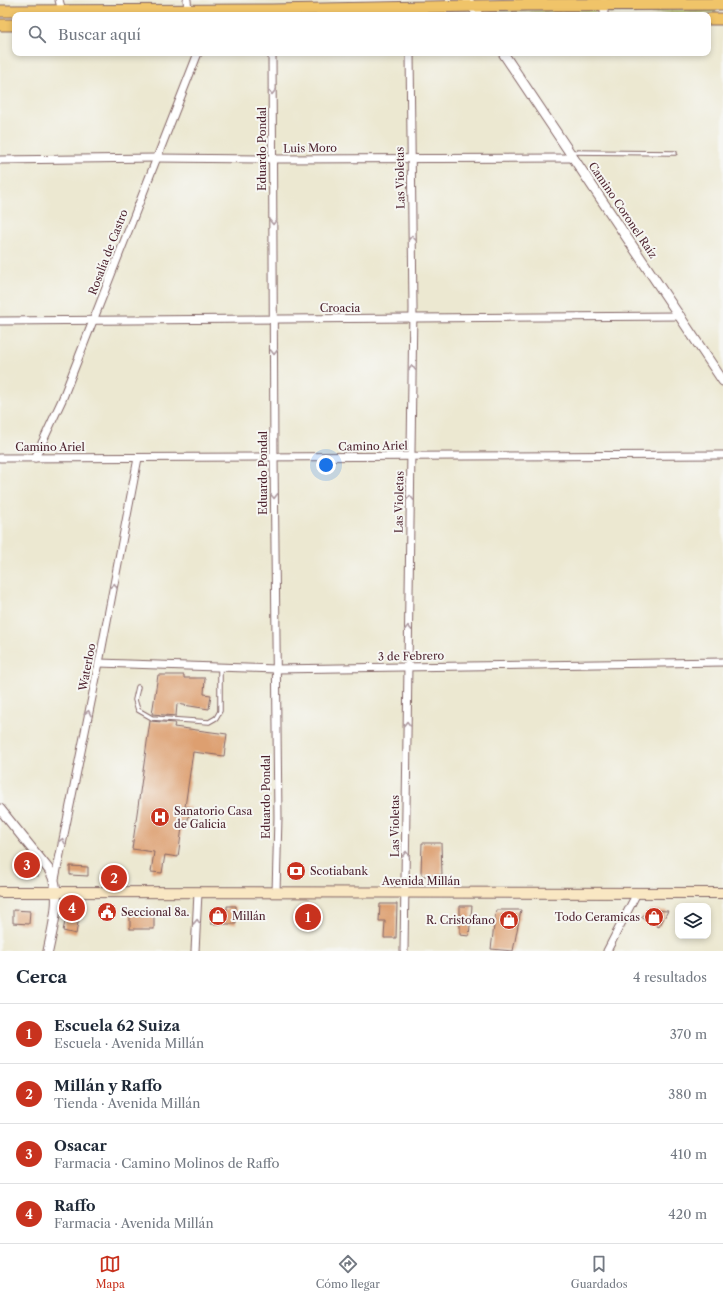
<!DOCTYPE html>
<html lang="es">
<meta charset="utf-8">
<style>
:root{--surface:#fff;--page:#f2f2f3;--text:#1f2937;--muted:#747a83;--line:#e0e1e3;--accent:#c8321e}
body{margin:0;font-family:"Libre Caslon Text",serif;background:var(--page);color:var(--text)}
.controls{position:absolute;right:12px;bottom:12px;display:grid;overflow:hidden;border-radius:8px;box-shadow:0 2px 6px #0003}
.controls button{width:36px;height:36px;display:grid;place-items:center;padding:0;border:0;border-bottom:1px solid var(--line);background:var(--surface);color:var(--text);font:20px sans-serif}
.you{position:absolute;left:326px;top:465px;width:14px;height:14px;margin:-10px;border:3px solid #fff;border-radius:50%;background:#1a73e8;box-shadow:0 0 0 6px #1a73e833}
.badge{display:grid;place-items:center;width:26px;height:26px;border-radius:50%;background:var(--accent);color:#fff;font-size:13px;font-weight:700}
.pin{position:absolute;translate:-50% -50%;border:2px solid #fff;box-shadow:0 1px 4px #0006}
.list{margin:0;padding:0;list-style:none}
h2{display:flex;justify-content:space-between;align-items:center;height:52px;margin:0;padding:0 16px;font-size:17px}
h2 small{font-size:13px;font-weight:400;color:var(--muted)}
.list li{display:grid;grid-template-columns:26px 1fr auto;gap:12px;align-items:center;box-sizing:border-box;height:60px;padding:0 16px;border-top:1px solid var(--line)}
.list b{display:block;font-size:15px;white-space:nowrap}
.list p{margin:0;font-size:13px;white-space:nowrap;color:var(--muted)}
.list em{font-size:13px;font-style:normal;color:var(--muted)}
.icon{flex:none;width:22px;height:22px;fill:none;stroke:currentColor;stroke-width:2;stroke-linecap:round;stroke-linejoin:round}
.map{position:relative;flex:none;width:723px;height:951px;overflow:hidden}
.search{position:absolute;background:var(--surface);box-shadow:0 2px 6px #0003;left:12px;right:12px;top:12px;height:44px;display:flex;align-items:center;gap:10px;box-sizing:border-box;padding:0 14px;border-radius:8px;color:var(--muted);font-size:15px}
.sheet{height:292px;background:var(--surface)}
nav{display:flex;justify-content:space-around;align-items:center;box-sizing:border-box;height:56px;border-top:1px solid var(--line);background:var(--surface);font-size:11px;color:var(--muted)}
nav a{display:grid;justify-items:center;gap:2px}
nav .on{color:var(--accent)}
.map>svg:first-child{display:block}
.green{fill:#bed175;stroke:#847850}
.building{fill:#dd9f70}
.lines{fill:none;stroke-linecap:round;stroke-linejoin:round}
.service-casing{stroke:#836565;stroke-width:5.5}
.minor-casing{stroke:#836565;stroke-width:9}
.tertiary-casing{stroke:#836565;stroke-width:11}
.secondary-casing{stroke:#836565;stroke-width:12}
.primary-casing{stroke:#836565;stroke-width:13}
.service{stroke:#fff;stroke-width:3.5}
.minor{stroke:#fff;stroke-width:7}
.tertiary{stroke:#fff;stroke-width:9}
.secondary{stroke:#f9e7c3;stroke-width:10}
.primary{stroke:#f0c469;stroke-width:11}
.oneway{stroke:#ae9aa0}
.labels{text-anchor:middle;dominant-baseline:central;stroke-width:4;stroke-linejoin:round;paint-order:stroke}
.street-label{font-size:11px;fill:#4a1f2b;stroke:#f6f6f2}
.poi-label{font-size:11px;fill:#4a1f2b;stroke:#f6f6f2;text-anchor:start}
</style>
<div class="map">
<svg width="723" height="951" viewBox="0 0 723 951">
<rect width="100%" height="100%" fill="#f6f6f2"/>
<filter id="ink" filterUnits="userSpaceOnUse"><feTurbulence type="fractalNoise" baseFrequency=".025" numOctaves="2"/><feDisplacementMap in="SourceGraphic" scale="8" xChannelSelector="R" yChannelSelector="G"/><feConvolveMatrix kernelMatrix="1 2 1 2 8 2 1 2 1" color-interpolation-filters="sRGB"/></filter>
<filter id="wash" filterUnits="userSpaceOnUse"><feTurbulence type="fractalNoise" baseFrequency=".012" numOctaves="4" result="noise"/><feDisplacementMap in="SourceGraphic" scale="16" xChannelSelector="R" yChannelSelector="G"/><feGaussianBlur stdDeviation="0.9" result="paint"/><feColorMatrix in="noise" values="0 0 0 0 0 0 0 0 0 0 0 0 0 0 0 0 0 1.4 0 .05"/><feComposite in="paint" operator="in"/></filter>
<g filter="url(#wash)">
<rect width="100%" height="100%" fill="#ece8d1"/>
<g class="green">
<path d="M595,9V13L490,12L491,11Z"/>
<path d="M716,9V13H609L608,11Z"/>
<path d="M468,12V15H212L410,14Z"/>
</g>
<g id="blocks">
<g class="building">
<path d="M158,675H184V678H205L204,694L211,695L209,709L177,704L176,716L152,714Z"/>
<path d="M150,721L175,723L174,727L227,734L224,756L193,752L185,807H190L188,820H183L178,857L165,855L162,873L151,872L154,852L132,849Z"/>
<path d="M422,843H441L442,875L423,876L421,873Z"/>
<path d="M24,857L39,876L23,875Z"/>
<path d="M70,866L88,867V876L70,875Z"/>
<path d="M380,904H397L396,938H384L385,921H379Z"/>
<path d="M81,906L76,934L63,931L67,912L71,907Z"/>
<path d="M227,906H236V924H211V910H227Z"/>
<path d="M460,906H472L469,936L460,935Z"/>
<path d="M13,910L30,911L29,924L13,923Z"/>
<path d="M496,910H521L513,951L491,949Z"/>
<path d="M651,910L668,911L659,927L641,917Z"/>
<rect x="130" y="911" width="24" height="18"/>
</g>
</g>
</g>
<g filter="url(#ink)">
<use href="#blocks" fill-opacity="0" stroke="#836565" stroke-width="1"/>
<g class="lines">
<g class="service-casing">
<g id="service">
<path d="M571,152L675,153"/>
<path d="M138,687L135,700L138,710L152,718L209,722L216,718L220,711V667"/>
</g>
</g>
<g class="minor-casing">
<g id="minor">
<path d="M59,0L62,11"/>
<path d="M187,0L188,10"/>
<path d="M604,2V15"/>
<path d="M272,53L274,458L278,817L276,893"/>
<path d="M0,160L156,158L273,159L573,158"/>
<path d="M0,321L681,316"/>
<path d="M0,458L723,455"/>
<path d="M35,458L62,400L198,53"/>
<path d="M99,663L276,669L723,662"/>
<path d="M55,879L99,663L138,458"/>
<path d="M195,951L198,893"/>
<path d="M404,951L413,308L410,53"/>
<path d="M607,951L637,893"/>
</g>
</g>
<g class="tertiary-casing">
<g id="tertiary">
<path d="M468,0L478,15"/>
<path d="M503,53L723,381"/>
<path d="M0,809L50,871C63,894 53,926 48,951"/>
</g>
</g>
<g class="secondary-casing">
<path id="secondary" d="M0,892L723,893"/>
</g>
<g class="primary-casing">
<g id="primary">
<path d="M0,11L272,10L527,5L723,4"/>
<path d="M708,19H723"/>
<path d="M0,25H15"/>
</g>
</g>
<use href="#service" class="service"/>
<use href="#minor" class="minor"/>
<use href="#tertiary" class="tertiary"/>
<use href="#secondary" class="secondary"/>
<use href="#primary" class="primary"/>
</g>
<defs><path id="oneway-chevron" d="M-2-3.5L2.5 0L-2 3.5" fill="none" stroke-width="1.6" stroke-linecap="round" stroke-linejoin="round"/></defs>
<g class="oneway">
<use href="#oneway-chevron" transform="translate(272 92) rotate(90)"/>
<use href="#oneway-chevron" transform="translate(273 222) rotate(89)"/>
<use href="#oneway-chevron" transform="translate(412 238) rotate(-91)"/>
<use href="#oneway-chevron" transform="translate(274 352) rotate(90)"/>
<use href="#oneway-chevron" transform="translate(412 368) rotate(-89)"/>
<use href="#oneway-chevron" transform="translate(274 496) rotate(89)"/>
<use href="#oneway-chevron" transform="translate(410 498) rotate(-89)"/>
<use href="#oneway-chevron" transform="translate(114 586) rotate(-79)"/>
<use href="#oneway-chevron" transform="translate(408 628) rotate(-89)"/>
<use href="#oneway-chevron" transform="translate(88 713) rotate(-78)"/>
<use href="#oneway-chevron" transform="translate(407 724) rotate(-90)"/>
<use href="#oneway-chevron" transform="translate(62 841) rotate(-78)"/>
<use href="#oneway-chevron" transform="translate(406 854) rotate(-90)"/>
<use href="#oneway-chevron" transform="translate(197 922) rotate(-88)"/>
</g>
</g>
<defs>
<g id="hospital-disc" transform="scale(1)"><circle r="9.5" fill="#c8321e" stroke="#f6f6f2"/><path d="M-5-5h3v3.5h4V-5h3V5h-3V1.5h-4V5h-3Z" fill="#fff"/></g>
<g id="bank-disc" transform="scale(1)"><circle r="9.5" fill="#c8321e" stroke="#f6f6f2"/><path d="M-6-4H6V4H-6ZM0-2.3a2.3 2.3 0 1 0 0 4.6a2.3 2.3 0 1 0 0-4.6Z" fill="#fff"/></g>
<g id="civic-disc" transform="scale(1)"><circle r="9.5" fill="#c8321e" stroke="#f6f6f2"/><path d="M-.6-6.5H3V-4.5H.6V-3L4-1V1h2V6H-6V1h2V-1L-.6-3ZM-1.2 2.5V6h2.4V2.5Z" fill="#fff"/></g>
<g id="shop-disc" transform="scale(1)"><circle r="9.5" fill="#c8321e" stroke="#f6f6f2"/><path d="M-5-2.5h2.3a2.7 3.5 0 0 1 5.4 0H5L5.5 6h-11ZM-1.5-2.5h3a1.5 2.3 0 0 0-3 0Z" fill="#fff"/></g>
</defs>
<g fill-rule="evenodd">
<use href="#hospital-disc" x="160" y="817"/>
<use href="#bank-disc" x="296" y="871"/>
<use href="#civic-disc" x="107" y="912"/>
<use href="#shop-disc" x="218" y="916"/>
<use href="#shop-disc" x="654" y="917"/>
<use href="#shop-disc" x="509" y="920"/>
</g>
<g class="labels">
<g class="street-label">
<text transform="translate(310 148) rotate(-1)">Luis Moro</text>
<text transform="translate(262 149) rotate(-90)">Eduardo Pondal</text>
<text transform="translate(400 178) rotate(-91)">Las Violetas</text>
<text transform="translate(623 210) rotate(56)">Camino Coronel Raíz</text>
<text transform="translate(108 252) rotate(-69)">Rosalía de Castro</text>
<text x="340" y="308">Croacia</text>
<text transform="translate(373 446) rotate(-1)">Camino Ariel</text>
<text x="50" y="447">Camino Ariel</text>
<text transform="translate(263 473) rotate(-90)">Eduardo Pondal</text>
<text transform="translate(399 502) rotate(-89)">Las Violetas</text>
<text transform="translate(411 656) rotate(-1)">3 de Febrero</text>
<text transform="translate(87 667) rotate(-79)">Waterloo</text>
<text transform="translate(266 797) rotate(-90)">Eduardo Pondal</text>
<text transform="translate(395 826) rotate(-90)">Las Violetas</text>
<text x="421" y="881">Avenida Millán</text>
</g>
<g class="poi-label">
<text x="174" y="811">Sanatorio Casa<tspan x="174" dy="13">de Galicia</tspan></text>
<text x="310" y="871">Scotiabank</text>
<text x="121" y="912">Seccional 8a.</text>
<text x="232" y="916">Millán</text>
<text x="640" y="917" text-anchor="end">Todo Ceramicas</text>
<text x="495" y="920" text-anchor="end">R. Cristofano</text>
</g>
</g>
</svg>
<div class="controls">
<button><svg class="icon" aria-label="layers" viewBox="0 0 24 24"><path d="M12 4l9 5-9 5-9-5zM3 14l9 5 9-5"/></svg></button>
</div>
<div class="you"></div>
<div class="pin badge" style="left:308px;top:917px">1</div>
<div class="pin badge" style="left:114px;top:878px">2</div>
<div class="pin badge" style="left:27px;top:865px">3</div>
<div class="pin badge" style="left:72px;top:908px">4</div>
<div class="search"><svg class="icon" aria-label="search" viewBox="0 0 24 24"><circle cx="10" cy="10" r="6"/><path d="M15 15l6 6"/></svg>Buscar aquí</div>
</div>
<section class="sheet">
<h2>Cerca<small>4 resultados</small></h2>
<ul class="list">
<li><span class="badge">1</span><div><b>Escuela 62 Suiza</b><p>Escuela · Avenida Millán</p></div><em>370 m</em></li>
<li><span class="badge">2</span><div><b>Millán y Raffo</b><p>Tienda · Avenida Millán</p></div><em>380 m</em></li>
<li><span class="badge">3</span><div><b>Osacar</b><p>Farmacia · Camino Molinos de Raffo</p></div><em>410 m</em></li>
<li><span class="badge">4</span><div><b>Raffo</b><p>Farmacia · Avenida Millán</p></div><em>420 m</em></li>
</ul>
</section>
<nav>
<a class="on"><svg class="icon" aria-label="map" viewBox="0 0 24 24"><path d="M3 6l6-2 6 2 6-2v14l-6 2-6-2-6 2zM9 4v14M15 6v14"/></svg>Mapa</a>
<a><svg class="icon" aria-label="directions" viewBox="0 0 24 24"><path d="M12 3l9 9-9 9-9-9zM9 14v-3h6M13 9l2 2-2 2"/></svg>Cómo llegar</a>
<a><svg class="icon" aria-label="saved" viewBox="0 0 24 24"><path d="M7 4h10v16l-5-4-5 4z"/></svg>Guardados</a>
</nav>
